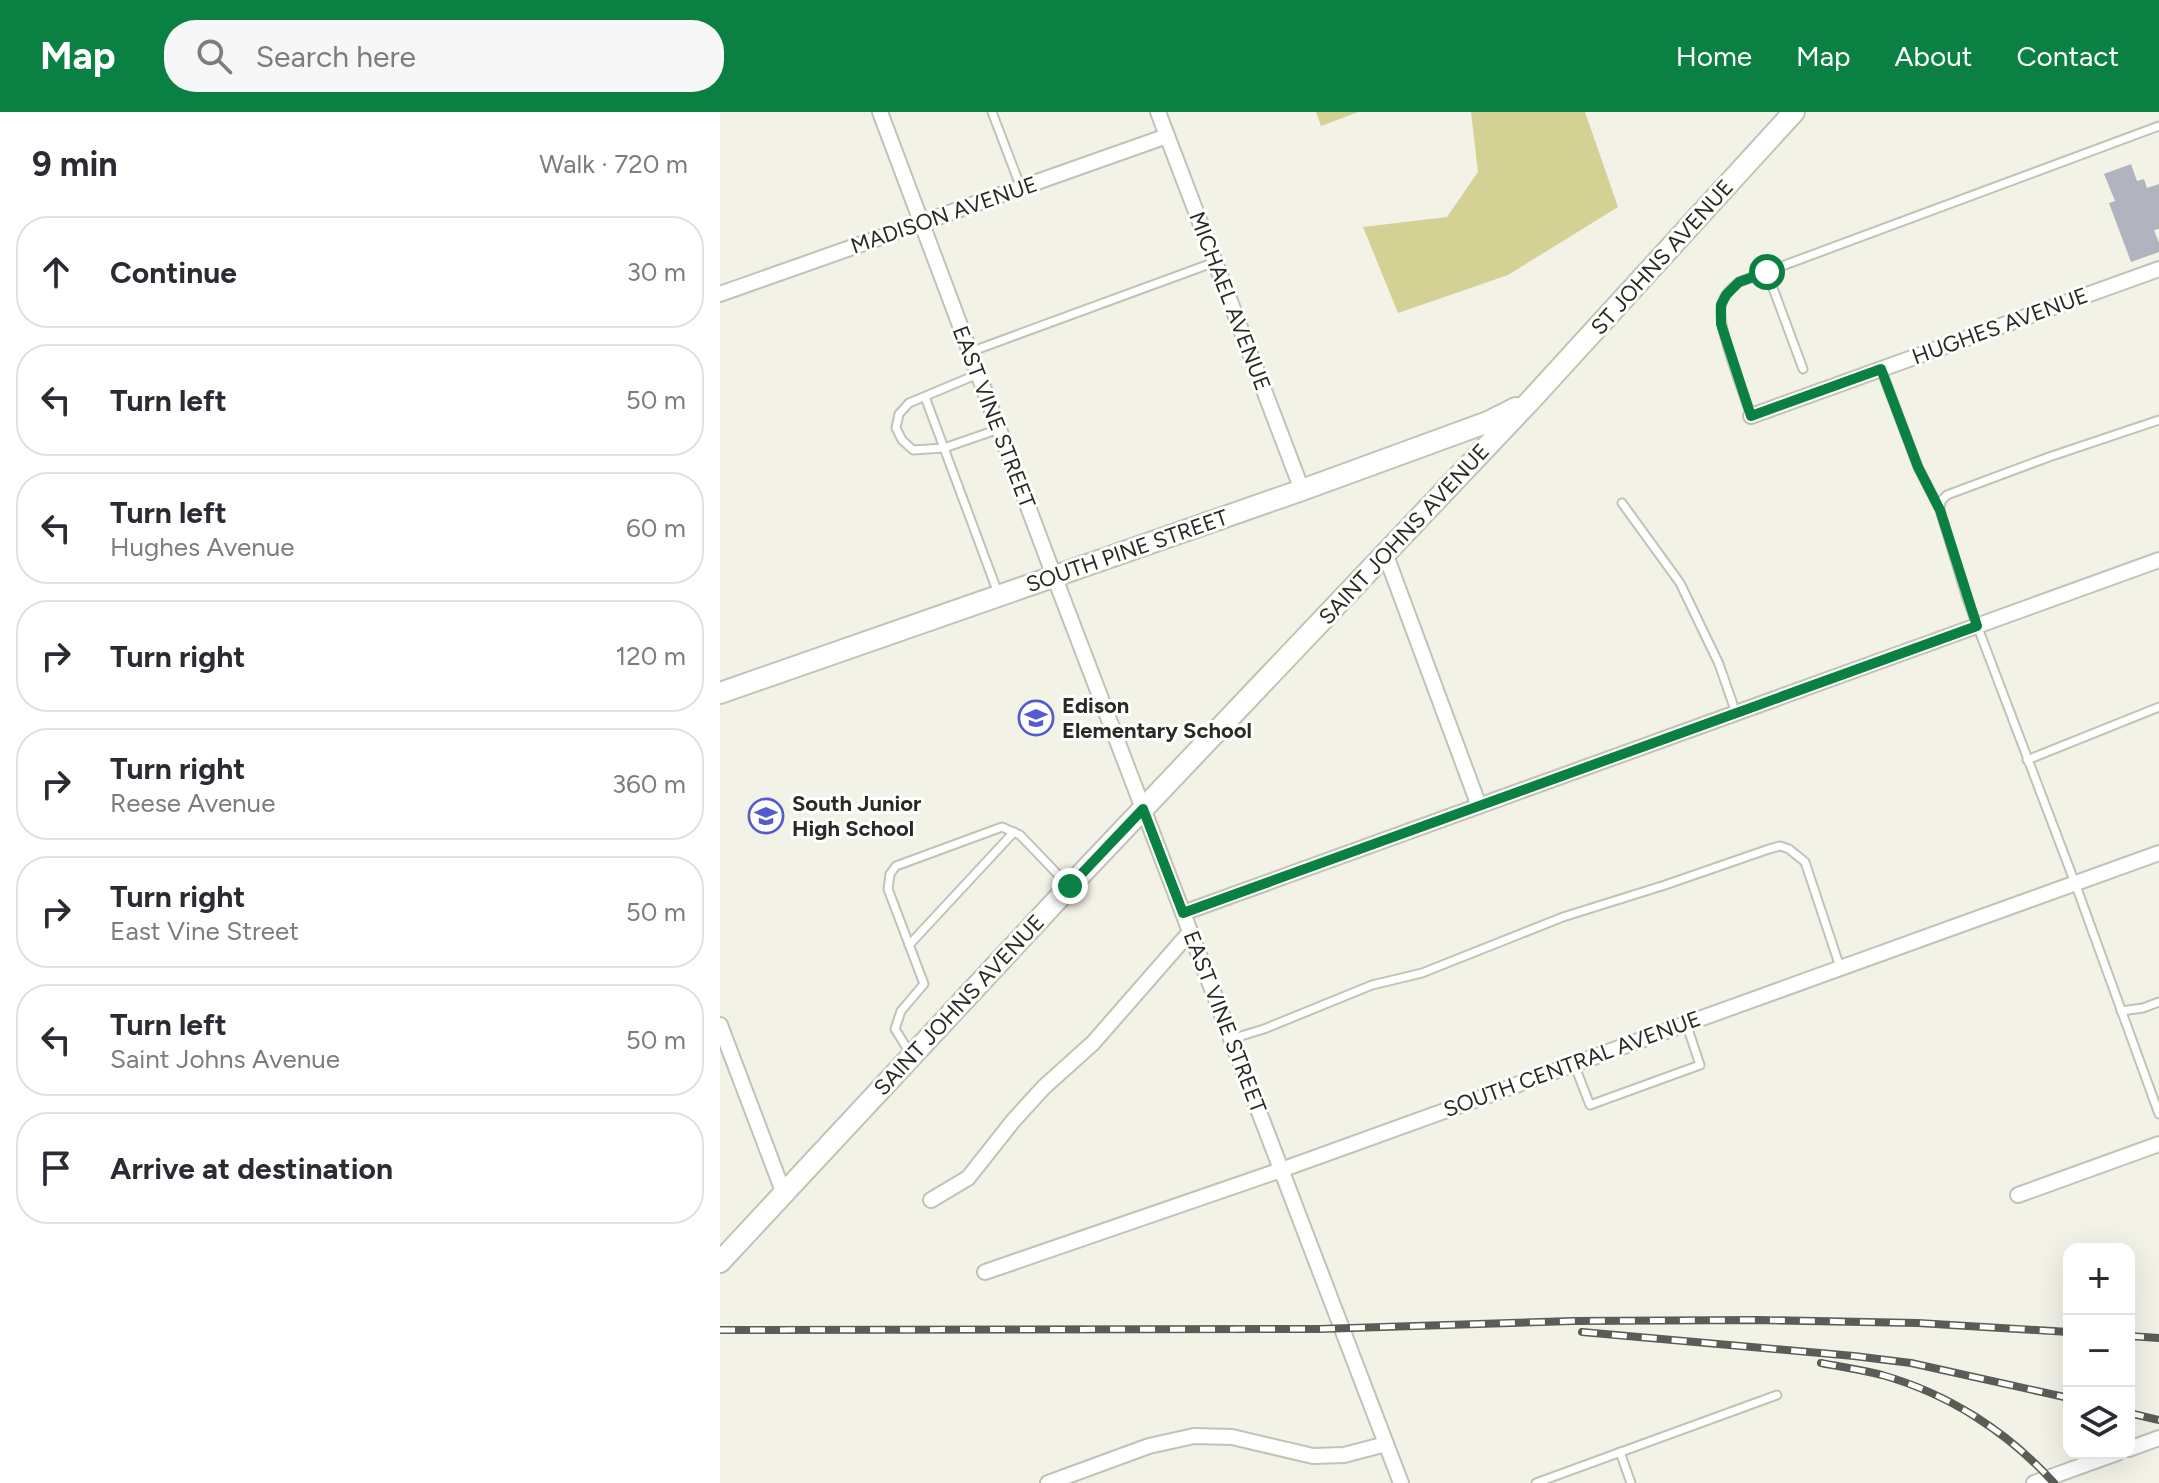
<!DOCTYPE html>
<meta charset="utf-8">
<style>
:root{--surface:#fff;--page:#f7f7f7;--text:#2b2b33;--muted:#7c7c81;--line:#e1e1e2;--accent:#0b8043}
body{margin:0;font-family:Figtree,sans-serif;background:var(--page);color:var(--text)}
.controls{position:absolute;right:24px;bottom:24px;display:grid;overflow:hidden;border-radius:16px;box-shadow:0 8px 32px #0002}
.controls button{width:72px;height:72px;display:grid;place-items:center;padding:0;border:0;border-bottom:2px solid var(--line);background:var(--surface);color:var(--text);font:40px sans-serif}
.stop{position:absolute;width:24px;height:24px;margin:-18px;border:6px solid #0b8043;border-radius:50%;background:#fff}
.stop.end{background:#0b8043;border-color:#fff;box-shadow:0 2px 8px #0008}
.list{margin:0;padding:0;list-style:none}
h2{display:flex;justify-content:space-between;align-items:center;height:104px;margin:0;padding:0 32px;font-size:34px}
h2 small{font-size:26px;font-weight:400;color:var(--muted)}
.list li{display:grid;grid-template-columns:52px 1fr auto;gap:24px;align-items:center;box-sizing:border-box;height:112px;margin:0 16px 16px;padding:0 16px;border:2px solid var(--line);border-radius:32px}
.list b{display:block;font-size:30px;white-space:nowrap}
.list p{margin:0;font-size:26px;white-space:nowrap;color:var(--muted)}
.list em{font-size:26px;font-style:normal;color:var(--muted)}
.icon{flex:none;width:44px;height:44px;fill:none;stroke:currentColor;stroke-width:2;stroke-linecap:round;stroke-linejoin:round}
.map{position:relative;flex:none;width:1439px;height:1371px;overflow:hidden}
header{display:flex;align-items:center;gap:48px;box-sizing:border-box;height:112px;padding:0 40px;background:var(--accent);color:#fff}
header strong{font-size:38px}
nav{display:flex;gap:44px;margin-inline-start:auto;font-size:28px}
.search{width:560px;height:72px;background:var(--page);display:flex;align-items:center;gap:20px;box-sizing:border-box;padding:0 28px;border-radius:32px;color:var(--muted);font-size:30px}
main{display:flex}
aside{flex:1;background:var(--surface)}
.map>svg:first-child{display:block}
.green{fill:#d3d193}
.building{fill:#b1b3be}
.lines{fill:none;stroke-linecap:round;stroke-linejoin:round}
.lane-casing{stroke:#c2c2b7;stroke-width:11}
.street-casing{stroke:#c2c2b7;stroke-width:18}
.secondary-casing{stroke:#c2c2b7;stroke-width:24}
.lane{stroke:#fff;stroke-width:7}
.street{stroke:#fff;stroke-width:14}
.secondary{stroke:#fff;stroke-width:20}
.rail-casing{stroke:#5c5c57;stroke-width:8}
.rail{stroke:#fffffd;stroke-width:5;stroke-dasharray:15;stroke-linecap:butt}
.route{stroke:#0b8043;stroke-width:10}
.labels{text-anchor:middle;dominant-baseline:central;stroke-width:6;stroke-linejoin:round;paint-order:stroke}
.street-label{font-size:22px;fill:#292925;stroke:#fffffd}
.poi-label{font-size:22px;font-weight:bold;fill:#292925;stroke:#fffffd;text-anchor:start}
</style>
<header>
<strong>Map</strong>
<div class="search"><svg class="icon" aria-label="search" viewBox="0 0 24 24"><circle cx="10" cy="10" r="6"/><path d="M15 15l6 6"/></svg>Search here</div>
<nav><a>Home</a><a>Map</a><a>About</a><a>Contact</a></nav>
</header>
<main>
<aside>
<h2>9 min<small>Walk · 720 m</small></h2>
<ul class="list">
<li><svg class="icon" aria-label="ahead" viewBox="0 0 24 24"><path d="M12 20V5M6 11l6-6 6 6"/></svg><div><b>Continue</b></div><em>30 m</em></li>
<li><svg class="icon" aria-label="left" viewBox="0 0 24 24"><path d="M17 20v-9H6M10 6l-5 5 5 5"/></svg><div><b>Turn left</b></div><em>50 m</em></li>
<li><svg class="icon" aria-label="left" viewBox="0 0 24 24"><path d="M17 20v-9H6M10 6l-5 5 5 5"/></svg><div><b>Turn left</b><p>Hughes Avenue</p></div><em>60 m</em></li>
<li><svg class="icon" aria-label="right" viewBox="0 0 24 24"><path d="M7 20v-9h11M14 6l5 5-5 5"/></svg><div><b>Turn right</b></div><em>120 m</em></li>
<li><svg class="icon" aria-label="right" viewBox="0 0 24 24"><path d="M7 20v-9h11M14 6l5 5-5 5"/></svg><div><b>Turn right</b><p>Reese Avenue</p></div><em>360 m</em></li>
<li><svg class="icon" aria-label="right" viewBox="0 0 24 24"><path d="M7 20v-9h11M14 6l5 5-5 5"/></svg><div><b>Turn right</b><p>East Vine Street</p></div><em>50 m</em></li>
<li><svg class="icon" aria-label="left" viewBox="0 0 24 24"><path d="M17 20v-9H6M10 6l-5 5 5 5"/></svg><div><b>Turn left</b><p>Saint Johns Avenue</p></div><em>50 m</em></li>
<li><svg class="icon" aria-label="arrive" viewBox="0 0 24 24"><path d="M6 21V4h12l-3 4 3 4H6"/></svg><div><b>Arrive at destination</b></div></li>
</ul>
</aside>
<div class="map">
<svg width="1439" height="1371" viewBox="0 0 1439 1371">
<rect width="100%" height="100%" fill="#f2f2e7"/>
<g class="green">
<path d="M596,0H638L601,14Z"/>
<path d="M751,0H865L898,95L788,163L678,201L643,115L727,105L758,60Z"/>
</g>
<path class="building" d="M1411,52L1417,69L1424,67L1427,76L1439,72V117L1434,118L1439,131V140L1411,150L1389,91L1395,89L1384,62Z"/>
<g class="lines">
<g class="lane-casing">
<g id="lane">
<path d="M272,0L301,76"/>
<path d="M1047,160L1083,257"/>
<path d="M250,240L495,150"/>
<path d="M1161,257L1198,355L1219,396"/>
<path d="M258,262L189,291L179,302L176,316L182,328L193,338L224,336L279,317"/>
<path d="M205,285L278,481"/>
<path d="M1031,304C1023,280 998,217 1001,195C1003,184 1010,177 1019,170L1439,14"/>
<path d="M1439,308L1329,345L1227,383L1221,389L1220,398L1247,487L1355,771L1439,1002"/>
<path d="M902,391L960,471L999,552L1016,601"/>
<path d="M1307,648L1439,595"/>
<path d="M189,833L294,720"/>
<path d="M1401,899L1423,896L1439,890"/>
<path d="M511,927L544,917L652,873L702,861L843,805L945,773L1049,737L1060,734L1069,737L1085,750L1120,855"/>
<path d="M190,941L175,917L181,899L204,872L168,777L170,762L176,754L282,715L300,723L348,773"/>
<path d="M854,952L870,993L980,953L966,911"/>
<path d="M900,1340L911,1371"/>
<path d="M816,1371L1057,1283"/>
</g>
</g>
<g class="street-casing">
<g id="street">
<path d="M160,0L331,456L681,1371"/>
<path d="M438,0L582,378"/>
<path d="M0,182L447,24"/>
<path d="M1031,304L1439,157"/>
<path d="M665,441L759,694"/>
<path d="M463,801L1439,448"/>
<path d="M0,913L64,1082"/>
<path d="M1298,1083L1439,1032"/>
<path d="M211,1088L248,1066L293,1009L324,975L373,931L470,820"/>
<path d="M265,1160L561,1058L1439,741"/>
<path d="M1409,1337L1439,1326"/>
<path d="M328,1371L429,1334L474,1324L512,1325L593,1344L624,1343L666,1332"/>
<path d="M1314,1371L1397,1341"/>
</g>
</g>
<g class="secondary-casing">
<g id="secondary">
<path d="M0,581L582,378L768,310L796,296"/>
<path d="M0,1150L350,774L810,289L1074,0"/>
</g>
</g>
<use href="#lane" class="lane"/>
<use href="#street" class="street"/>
<use href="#secondary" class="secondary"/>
<g class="rail-casing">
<g id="rail">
<path d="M0,1218L599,1217L853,1209L1038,1208L1198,1211L1349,1220"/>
<path d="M862,1220L1134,1244L1191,1251L1349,1286"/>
<path d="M1409,1224L1439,1226"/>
<path d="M1101,1251C1122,1255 1142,1258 1162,1263C1229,1282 1288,1320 1334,1371"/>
<path d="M1409,1301L1439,1308"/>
</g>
</g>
<use href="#rail" class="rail"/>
</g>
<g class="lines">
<path class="route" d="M350,774L423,697L463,801L1257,514L1220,398L1198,355L1161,257L1031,304L1001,212V193L1006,183L1019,170L1047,160"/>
</g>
<defs>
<g id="school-ring" transform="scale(1.8)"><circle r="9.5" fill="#fffffd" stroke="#545bd2" stroke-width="1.5"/><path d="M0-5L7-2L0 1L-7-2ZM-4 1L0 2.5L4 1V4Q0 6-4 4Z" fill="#545bd2"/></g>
</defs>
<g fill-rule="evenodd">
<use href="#school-ring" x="316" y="606"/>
<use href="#school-ring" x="46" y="704"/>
</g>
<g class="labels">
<g class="street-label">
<text transform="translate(224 103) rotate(-19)">MADISON AVENUE</text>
<text transform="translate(942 145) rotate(-48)">ST JOHNS AVENUE</text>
<text transform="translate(510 189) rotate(69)">MICHAEL AVENUE</text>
<text transform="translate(1280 214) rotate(-20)">HUGHES AVENUE</text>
<text transform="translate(274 305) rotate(69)">EAST VINE STREET</text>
<text transform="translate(684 422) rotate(-47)">SAINT JOHNS AVENUE</text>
<text transform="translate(407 439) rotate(-19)">SOUTH PINE STREET</text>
<text transform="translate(239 893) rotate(-47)">SAINT JOHNS AVENUE</text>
<text transform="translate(505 910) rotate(69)">EAST VINE STREET</text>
<text transform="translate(852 952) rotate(-20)">SOUTH CENTRAL AVENUE</text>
</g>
<g class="poi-label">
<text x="342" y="593">Edison<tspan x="342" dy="25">Elementary School</tspan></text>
<text x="72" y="691">South Junior<tspan x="72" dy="25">High School</tspan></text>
</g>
</g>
</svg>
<div class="controls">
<button>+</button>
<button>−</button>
<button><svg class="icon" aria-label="layers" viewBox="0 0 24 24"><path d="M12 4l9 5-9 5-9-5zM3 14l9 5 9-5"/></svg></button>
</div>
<div class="stop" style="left:1047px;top:160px"></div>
<div class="stop end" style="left:350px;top:774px"></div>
</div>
</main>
